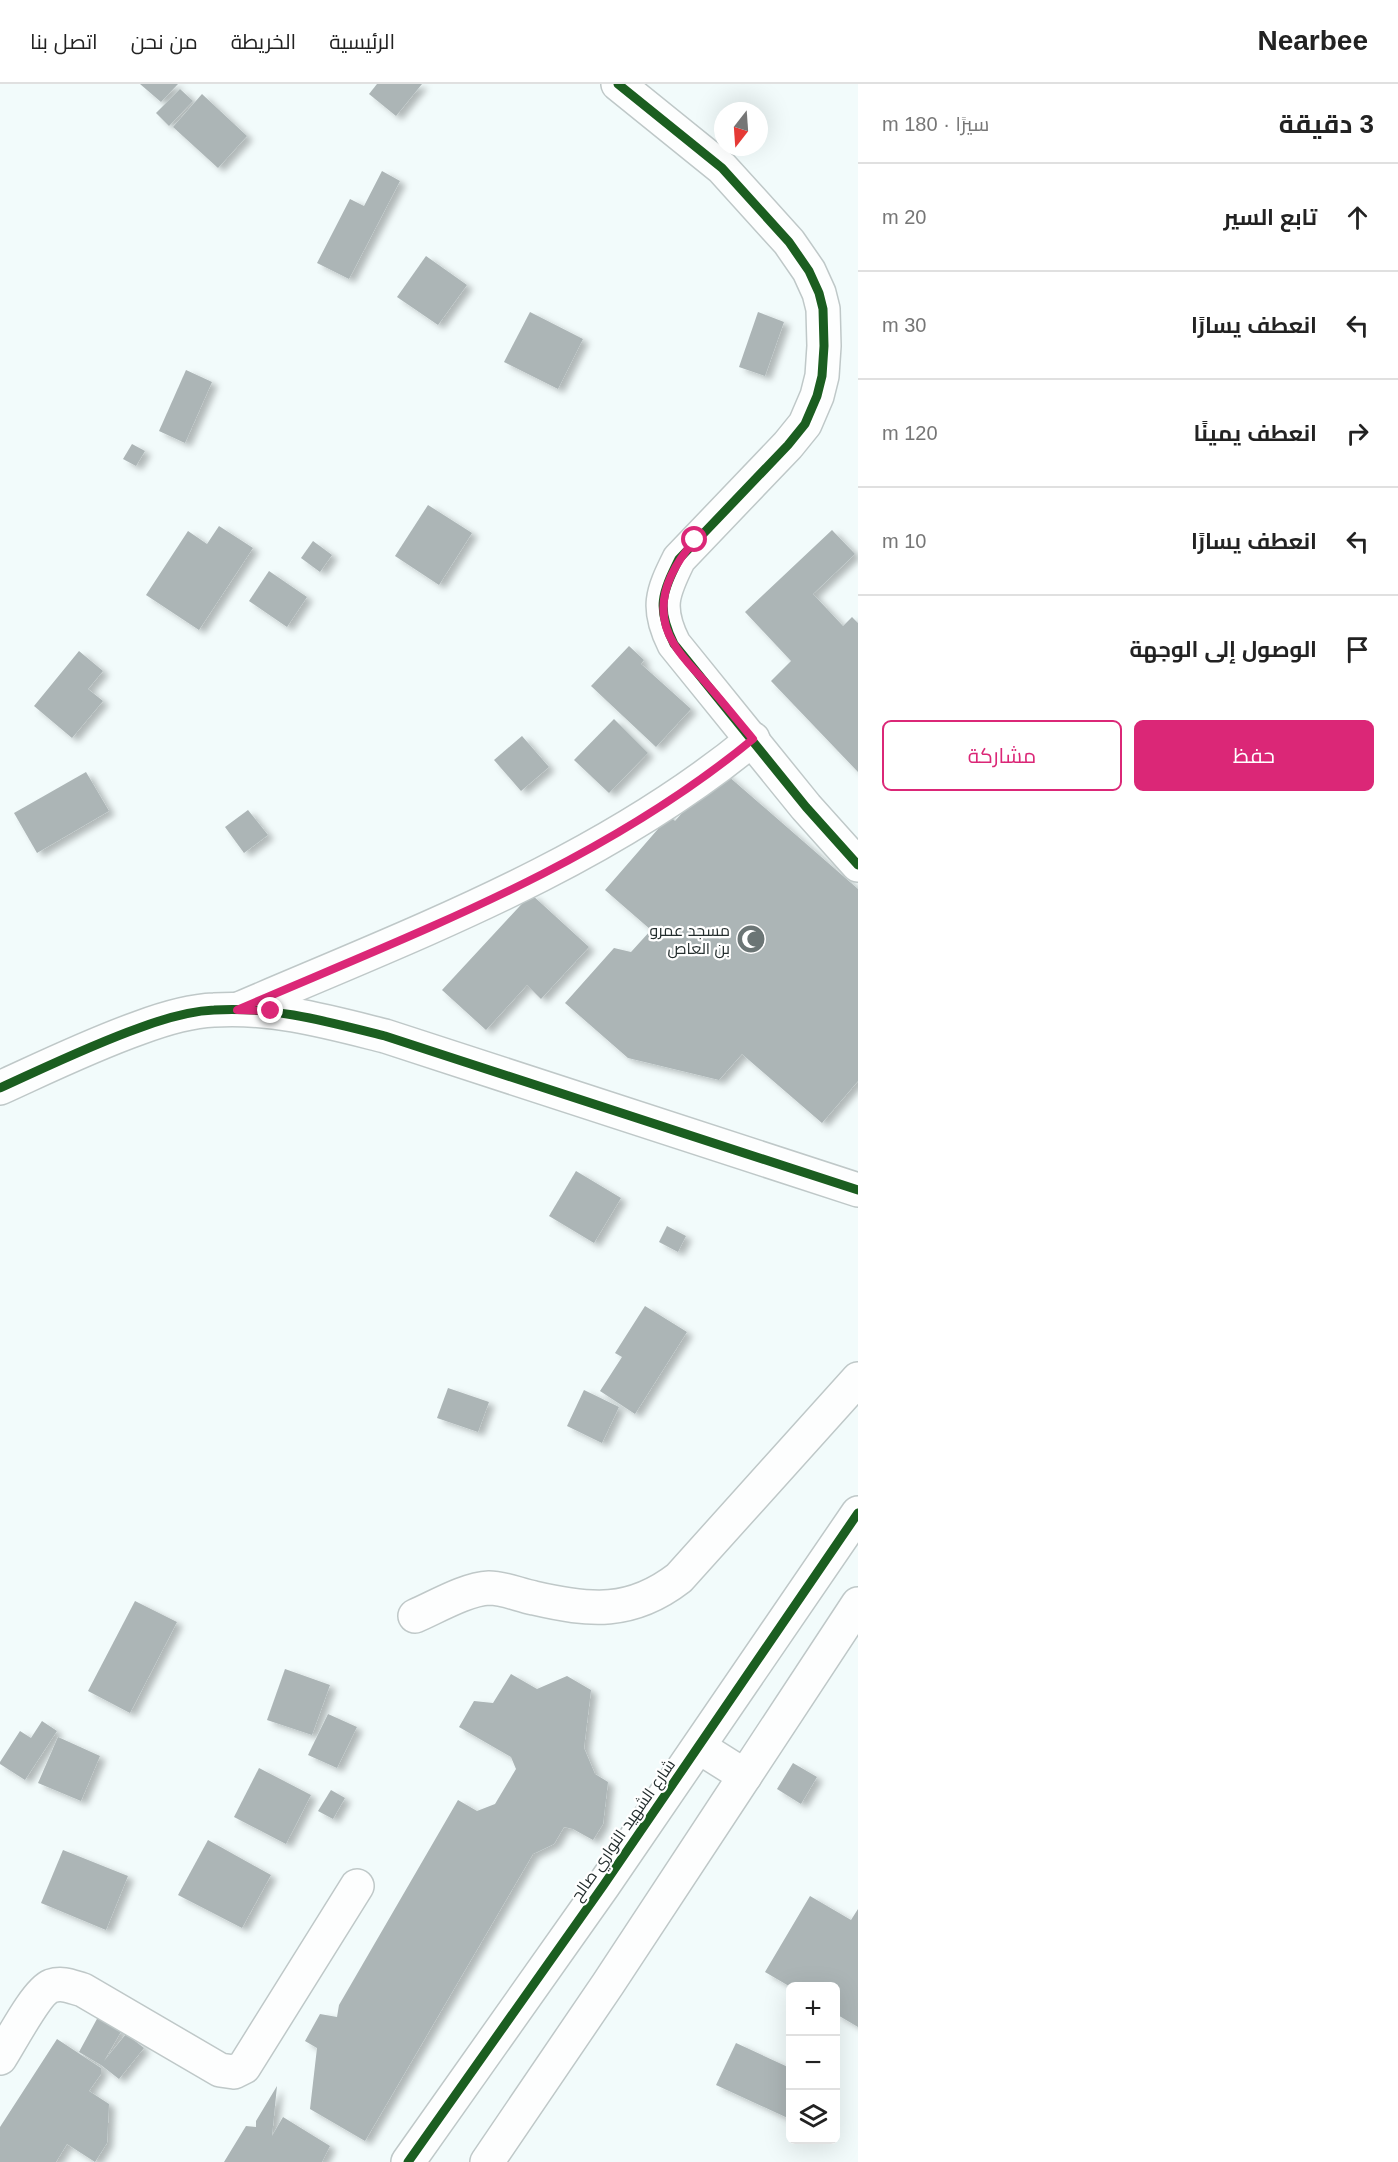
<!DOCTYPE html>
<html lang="ar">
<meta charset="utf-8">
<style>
:root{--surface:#fff;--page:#f2f2f2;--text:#222;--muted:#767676;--line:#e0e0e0;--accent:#db2777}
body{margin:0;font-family:Helvetica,Cairo,sans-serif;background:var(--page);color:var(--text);direction:rtl}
.controls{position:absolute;right:18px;bottom:18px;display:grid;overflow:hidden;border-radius:9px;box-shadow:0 6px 24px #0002}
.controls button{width:54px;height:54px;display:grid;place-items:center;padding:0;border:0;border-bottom:2px solid var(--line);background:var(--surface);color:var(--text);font:30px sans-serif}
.compass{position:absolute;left:714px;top:18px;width:54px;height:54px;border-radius:50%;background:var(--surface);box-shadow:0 6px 24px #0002;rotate:197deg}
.stop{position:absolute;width:18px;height:18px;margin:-14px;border:4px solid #db2777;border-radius:50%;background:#fff}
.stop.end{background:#db2777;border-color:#fff;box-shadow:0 2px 6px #0008}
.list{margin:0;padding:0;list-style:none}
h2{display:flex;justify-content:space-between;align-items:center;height:78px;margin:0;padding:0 24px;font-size:26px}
h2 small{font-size:20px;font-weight:400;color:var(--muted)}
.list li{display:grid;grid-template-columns:39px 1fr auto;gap:18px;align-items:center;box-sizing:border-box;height:108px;padding:0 24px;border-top:2px solid var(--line)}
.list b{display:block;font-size:22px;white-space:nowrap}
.list em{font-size:20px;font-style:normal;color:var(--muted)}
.actions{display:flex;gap:12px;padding:18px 24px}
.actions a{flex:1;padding:14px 0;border:2px solid var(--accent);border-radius:9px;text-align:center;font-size:21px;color:var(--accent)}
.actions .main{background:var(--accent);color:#fff}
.icon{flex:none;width:33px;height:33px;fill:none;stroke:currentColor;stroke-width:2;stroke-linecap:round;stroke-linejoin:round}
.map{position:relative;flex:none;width:858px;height:2078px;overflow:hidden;direction:ltr}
header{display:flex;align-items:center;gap:36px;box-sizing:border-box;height:84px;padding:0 30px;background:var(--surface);border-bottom:2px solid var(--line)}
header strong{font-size:28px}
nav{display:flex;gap:33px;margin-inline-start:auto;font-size:21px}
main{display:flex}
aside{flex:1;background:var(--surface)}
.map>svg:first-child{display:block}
.building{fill:#acb5b6;filter:url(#shadow)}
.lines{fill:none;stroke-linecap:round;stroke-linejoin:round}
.minor-casing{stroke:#bfc8c8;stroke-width:36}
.minor{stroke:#fdfefe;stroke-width:33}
.cycleway-casing{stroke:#fff;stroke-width:13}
.cycleway{stroke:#1b5e20;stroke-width:9}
.route{stroke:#db2777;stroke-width:8}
.labels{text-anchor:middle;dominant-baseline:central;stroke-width:4.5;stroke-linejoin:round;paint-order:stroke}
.poi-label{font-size:16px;fill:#232d2d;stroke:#fff;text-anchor:end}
.street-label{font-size:16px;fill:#232d2d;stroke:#fff}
</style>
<header>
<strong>Nearbee</strong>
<nav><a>الرئيسية</a><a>الخريطة</a><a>من نحن</a><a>اتصل بنا</a></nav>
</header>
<main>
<aside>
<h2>3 دقيقة<small>سيرًا · 180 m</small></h2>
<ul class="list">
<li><svg class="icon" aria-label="ahead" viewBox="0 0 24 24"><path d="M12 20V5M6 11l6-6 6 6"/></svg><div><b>تابع السير</b></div><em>20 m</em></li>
<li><svg class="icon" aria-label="left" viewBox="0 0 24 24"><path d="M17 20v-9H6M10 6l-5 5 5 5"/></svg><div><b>انعطف يسارًا</b></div><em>30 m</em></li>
<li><svg class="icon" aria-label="right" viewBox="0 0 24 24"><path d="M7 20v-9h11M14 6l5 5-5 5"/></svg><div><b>انعطف يمينًا</b></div><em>120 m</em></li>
<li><svg class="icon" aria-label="left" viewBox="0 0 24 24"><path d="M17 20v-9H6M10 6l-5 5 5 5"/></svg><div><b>انعطف يسارًا</b></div><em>10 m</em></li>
<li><svg class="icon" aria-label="arrive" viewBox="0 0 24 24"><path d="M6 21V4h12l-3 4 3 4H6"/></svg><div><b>الوصول إلى الوجهة</b></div></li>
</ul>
<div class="actions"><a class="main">حفظ</a><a>مشاركة</a></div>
</aside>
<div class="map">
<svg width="858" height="2078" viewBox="0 0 858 2078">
<defs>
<filter id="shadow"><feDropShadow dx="6" dy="4" stdDeviation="3" flood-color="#0004"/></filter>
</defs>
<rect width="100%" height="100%" fill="#f2fbfb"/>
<g class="building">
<path d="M140,0H178L161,18Z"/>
<path d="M377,0H422L396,32L369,10Z"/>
<path d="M180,5L193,17L169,42L156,29Z"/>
<path d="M202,10L247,52L218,84L173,43Z"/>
<path d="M382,87L400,97L349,195L317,179L350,115L364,122Z"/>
<path d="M426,172L467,201L438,241L397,213Z"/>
<path d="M530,228L583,255L558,305L504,278Z"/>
<path d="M758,228L784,238L765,292L739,283Z"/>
<path d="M186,286L212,298L185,359L159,347Z"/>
<path d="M132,360L145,367L136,382L123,375Z"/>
<path d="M428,421L472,449L439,501L395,472Z"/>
<path d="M219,442L253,464L199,546L146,511L188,447L207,460Z"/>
<path d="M832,446L855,470L813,510L843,542L852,533L858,539V688L771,597L791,577L745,528Z"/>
<path d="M313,457L332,471L320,488L301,474Z"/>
<path d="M269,487L307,513L287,543L249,517Z"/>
<path d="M629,562L644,576L641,580L691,625L656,663L591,602Z"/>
<path d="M79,567L103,587L88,605L103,617L72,654L34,622Z"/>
<path d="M614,635L648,669L609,709L574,676Z"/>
<path d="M522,652L549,683L521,707L494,676Z"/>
<path d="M720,685L858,805V997L822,1039L742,970L719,996L628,974L565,919L614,864L631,868L651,846L605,806L658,745L660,737L667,729L675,737Z"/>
<path d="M86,688L109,727L37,769L14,729Z"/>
<path d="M248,726L268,751L244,769L225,743Z"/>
<path d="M531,810L589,863L541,915L527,901L486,946L442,906Z"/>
<path d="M576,1087L621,1114L594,1159L549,1132Z"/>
<path d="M667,1142L686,1152L678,1168L659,1158Z"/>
<path d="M645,1222L687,1248L635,1330L600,1307L622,1273L615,1269Z"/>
<path d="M448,1304L489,1318L478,1348L437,1334Z"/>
<path d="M584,1306L619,1323L602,1359L567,1342Z"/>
<path d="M135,1517L177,1538L130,1629L88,1607Z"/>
<path d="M285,1585L330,1601L312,1651L267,1636Z"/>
<path d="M511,1590L537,1605L567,1592L591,1606L584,1664L595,1690L608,1698L603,1740L593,1756L573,1745L564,1743L554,1760L533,1770L365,2057L310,2025L317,1964L305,1957L320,1930L337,1933L339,1921L458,1716L477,1727L495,1720L516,1685L511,1673L459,1643L474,1617L493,1619Z"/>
<path d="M328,1630L357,1643L337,1684L308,1671Z"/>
<path d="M42,1637L57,1647L25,1696L0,1680V1678L20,1647L31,1654Z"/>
<path d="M58,1653L100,1672L81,1717L38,1699Z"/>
<path d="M793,1679L817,1693L801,1720L777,1705Z"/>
<path d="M259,1684L311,1711L286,1760L234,1733Z"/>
<path d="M331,1706L345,1714L333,1735L318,1727Z"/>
<path d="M208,1756L271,1791L242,1844L178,1811Z"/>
<path d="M63,1766L128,1792L106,1846L41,1819Z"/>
<path d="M810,1812L851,1836L858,1825V1943L836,1930V1902H789L765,1888Z"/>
<path d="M98,1933L122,1946L104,1977L126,1950L144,1964L119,1995L101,1981L79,1968Z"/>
<path d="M57,1955L101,1984V1990L89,2007L109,2020L107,2059L95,2078L67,2060L56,2078H0V2043Z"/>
<path d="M736,1959L790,1984V2035L716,2001Z"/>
<path d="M277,2002L272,2052L283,2033L330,2062L322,2078H224L246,2042L256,2043V2037Z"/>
</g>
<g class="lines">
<g class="minor-casing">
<g id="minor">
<path d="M618,0L722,84L789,158L809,187L819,209L823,225L824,262L822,292L817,312L805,340L788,361L679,475C662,509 656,524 674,560L806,723L858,781"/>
<path d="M241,924C418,848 603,779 753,655"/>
<path d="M0,1004C46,983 91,961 139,944C163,935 188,927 214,926C272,922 329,938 385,952L858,1106"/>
<path d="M415,1532C436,1523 466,1505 489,1504C504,1504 519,1511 534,1514C590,1527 631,1531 679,1494L858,1295"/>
<path d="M699,1663L745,1692"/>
<path d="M0,1974C10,1959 36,1908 51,1902C63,1898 72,1903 83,1906L220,1986L234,1988L244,1983L357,1802"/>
<path d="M408,2078L603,1802L858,1429"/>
<path d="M487,2078L608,1900L858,1520"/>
</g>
</g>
<use href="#minor" class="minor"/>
<g class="cycleway-casing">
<g id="cycleway">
<path d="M618,0L722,84L789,158L809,187L819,209L823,225L824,262L822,292L817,312L805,340L788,361L679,475C662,509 656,524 674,560L806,723L858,781"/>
<path d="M0,1004C46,983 91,961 139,944C163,935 188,927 214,926C272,922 329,938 385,952L858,1106"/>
<path d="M408,2078L603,1802L858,1429"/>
</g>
</g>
<use href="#cycleway" class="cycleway"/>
</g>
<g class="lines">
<path class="route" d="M271,927L237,926C415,849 602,780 753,655C737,636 722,617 706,599C695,586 682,574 674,560C651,523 669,486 695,456"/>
</g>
<defs>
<g id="mosque-disc" transform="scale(1.5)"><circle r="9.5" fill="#6b7575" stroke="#fff"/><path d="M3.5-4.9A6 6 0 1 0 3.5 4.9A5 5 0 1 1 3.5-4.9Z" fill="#fff"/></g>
</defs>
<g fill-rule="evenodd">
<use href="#mosque-disc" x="751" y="855"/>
</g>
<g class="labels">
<g class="poi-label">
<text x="730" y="846">مسجد عمرو<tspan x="730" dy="18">بن العاص</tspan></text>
</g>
<g class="street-label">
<text transform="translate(623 1746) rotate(-55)">شارع الشهيد النواري صالح</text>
</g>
</g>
</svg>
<div class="controls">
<button>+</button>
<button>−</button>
<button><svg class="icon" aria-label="layers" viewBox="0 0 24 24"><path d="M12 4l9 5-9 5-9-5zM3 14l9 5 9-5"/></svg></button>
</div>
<svg class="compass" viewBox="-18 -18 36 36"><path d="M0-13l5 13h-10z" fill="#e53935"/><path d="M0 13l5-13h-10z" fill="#767676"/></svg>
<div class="stop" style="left:695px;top:456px"></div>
<div class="stop end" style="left:271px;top:927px"></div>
</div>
</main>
